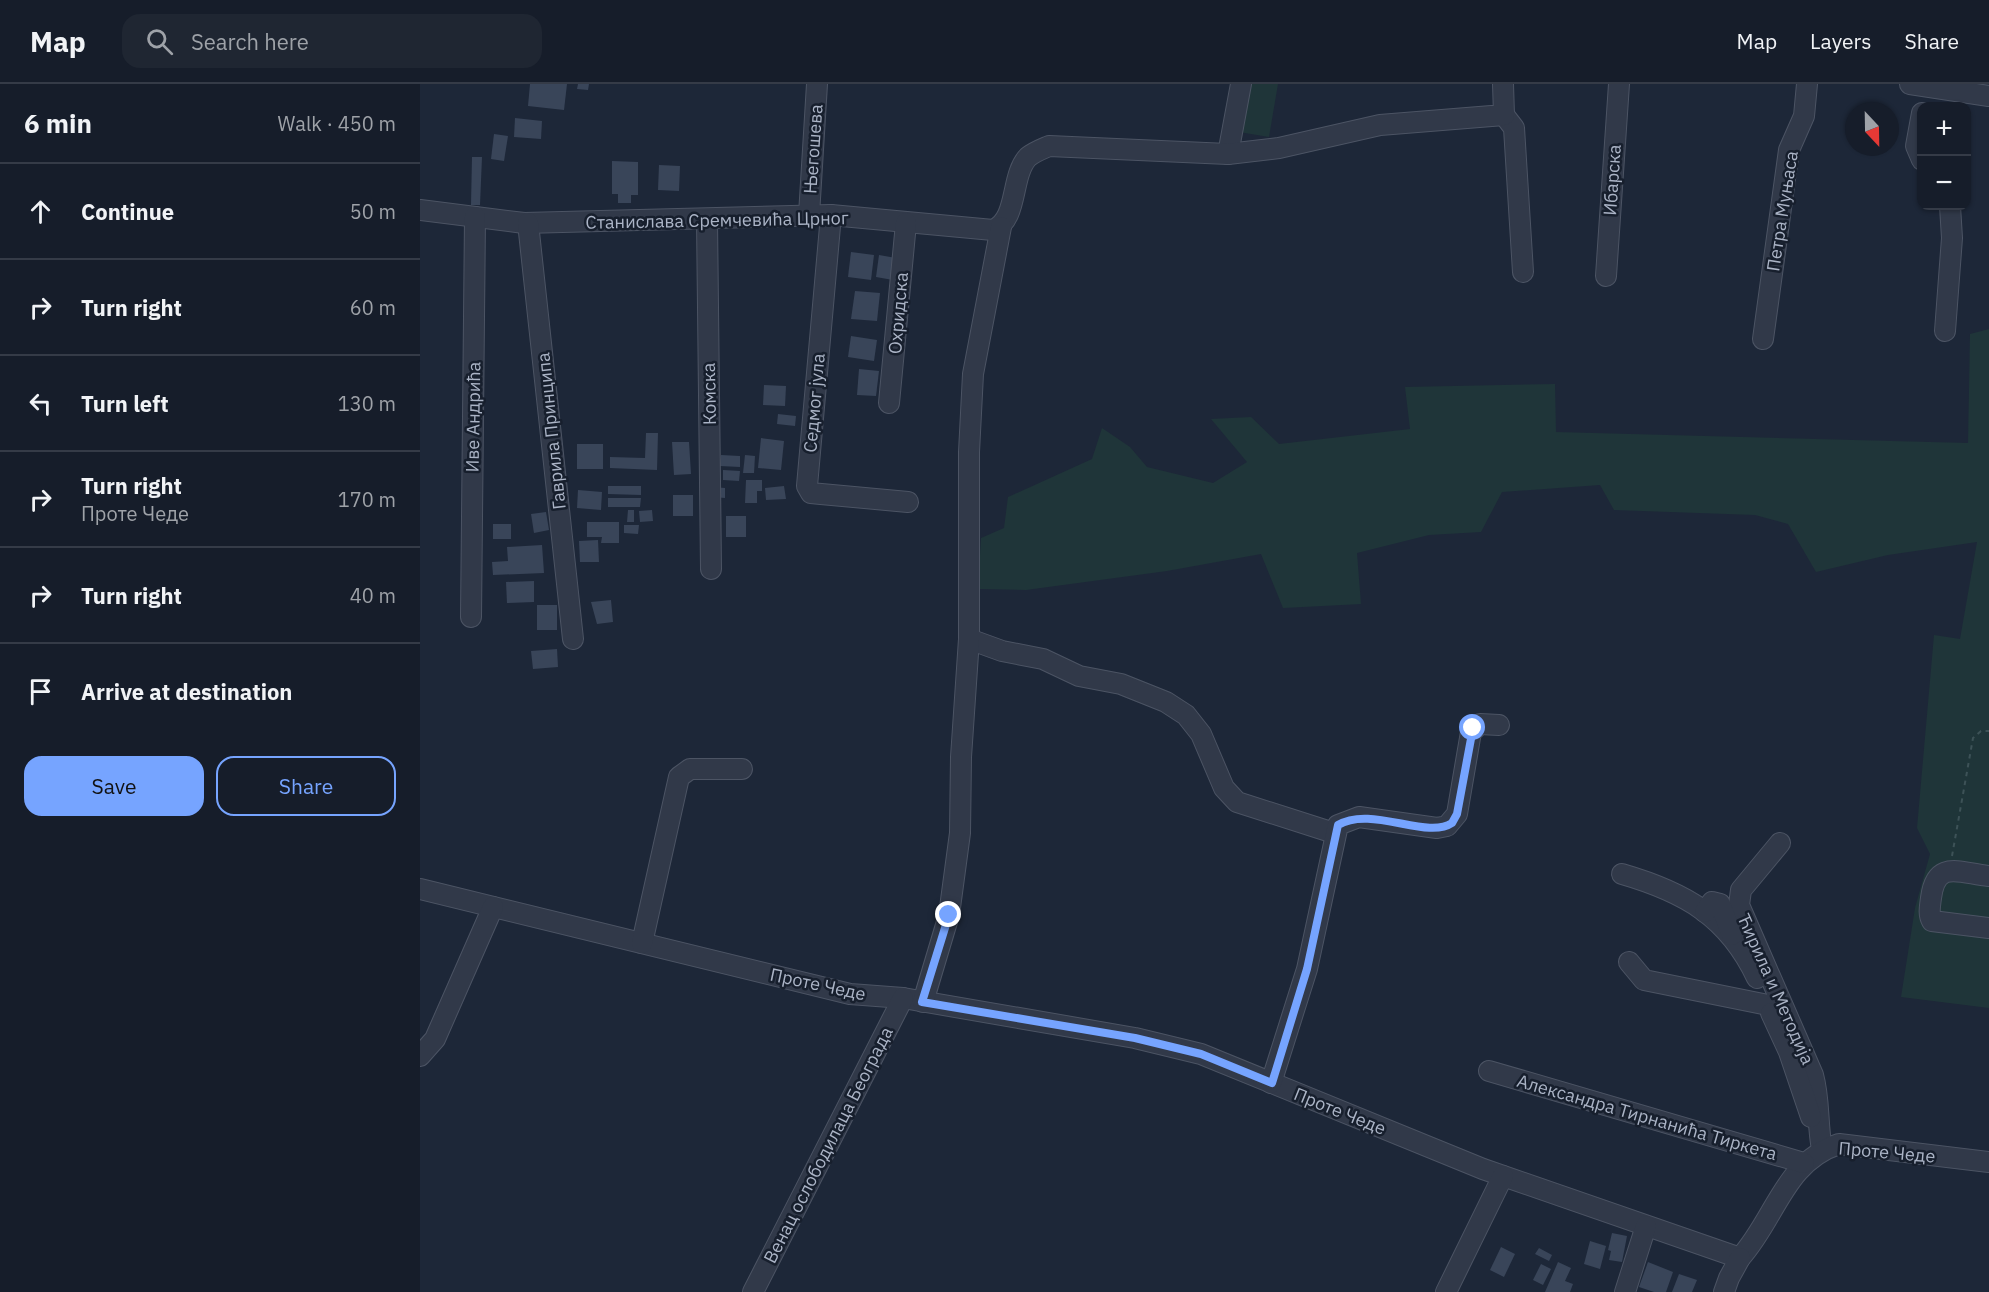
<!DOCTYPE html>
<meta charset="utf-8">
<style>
:root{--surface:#161d2a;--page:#1f2632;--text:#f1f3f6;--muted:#9ea2a8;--line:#353b47;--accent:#76a4ff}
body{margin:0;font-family:"IBM Plex Sans",sans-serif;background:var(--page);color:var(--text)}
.controls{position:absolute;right:18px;top:18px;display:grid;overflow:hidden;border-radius:12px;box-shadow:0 2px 4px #0004}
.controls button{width:54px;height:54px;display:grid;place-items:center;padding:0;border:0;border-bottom:2px solid var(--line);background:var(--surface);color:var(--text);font:30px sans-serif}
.compass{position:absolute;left:1425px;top:18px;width:54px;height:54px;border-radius:50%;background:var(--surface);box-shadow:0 2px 4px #0004;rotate:158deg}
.stop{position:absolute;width:18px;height:18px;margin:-14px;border:4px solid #76a4ff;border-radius:50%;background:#fff}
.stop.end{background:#76a4ff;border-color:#fff;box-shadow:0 2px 6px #0008}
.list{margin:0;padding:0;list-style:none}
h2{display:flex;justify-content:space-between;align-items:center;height:78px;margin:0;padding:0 24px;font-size:26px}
h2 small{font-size:20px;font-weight:400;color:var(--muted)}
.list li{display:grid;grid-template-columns:39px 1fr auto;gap:18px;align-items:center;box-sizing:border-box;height:96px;padding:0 24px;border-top:2px solid var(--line)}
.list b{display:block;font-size:22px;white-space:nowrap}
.list p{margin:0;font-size:20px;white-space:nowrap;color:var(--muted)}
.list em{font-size:20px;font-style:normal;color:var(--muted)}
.actions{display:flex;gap:12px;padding:18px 24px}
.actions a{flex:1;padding:14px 0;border:2px solid var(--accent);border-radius:18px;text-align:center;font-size:21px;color:var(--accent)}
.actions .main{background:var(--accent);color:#111}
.icon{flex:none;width:33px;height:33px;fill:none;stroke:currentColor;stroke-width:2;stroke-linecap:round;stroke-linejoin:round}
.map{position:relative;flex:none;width:1569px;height:1208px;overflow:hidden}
header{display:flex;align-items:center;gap:36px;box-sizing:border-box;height:84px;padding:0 30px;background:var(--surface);border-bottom:2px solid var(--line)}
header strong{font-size:28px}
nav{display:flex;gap:33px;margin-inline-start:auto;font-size:21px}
.search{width:420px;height:54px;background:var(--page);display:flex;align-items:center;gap:15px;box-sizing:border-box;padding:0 21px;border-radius:18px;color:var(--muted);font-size:22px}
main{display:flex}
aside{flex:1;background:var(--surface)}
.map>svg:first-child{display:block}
.green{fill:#1f3539}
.building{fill:#394559}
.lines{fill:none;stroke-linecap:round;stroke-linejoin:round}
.minor-casing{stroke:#4c5464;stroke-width:22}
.path{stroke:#3d5257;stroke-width:2;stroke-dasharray:4.5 4.5;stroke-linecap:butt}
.minor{stroke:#313949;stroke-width:20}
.route{stroke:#76a4ff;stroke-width:8}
.labels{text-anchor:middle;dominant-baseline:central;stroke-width:5;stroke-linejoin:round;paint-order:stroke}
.street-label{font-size:18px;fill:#abb4c6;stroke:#171f2d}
</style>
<header>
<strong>Map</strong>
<div class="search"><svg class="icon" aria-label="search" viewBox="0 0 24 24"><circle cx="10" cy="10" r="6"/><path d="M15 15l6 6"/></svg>Search here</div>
<nav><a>Map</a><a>Layers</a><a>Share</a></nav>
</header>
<main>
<aside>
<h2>6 min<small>Walk · 450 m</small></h2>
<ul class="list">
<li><svg class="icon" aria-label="ahead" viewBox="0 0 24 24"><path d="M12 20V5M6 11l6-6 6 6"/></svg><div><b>Continue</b></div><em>50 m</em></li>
<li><svg class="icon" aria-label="right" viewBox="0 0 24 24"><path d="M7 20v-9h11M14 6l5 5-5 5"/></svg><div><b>Turn right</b></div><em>60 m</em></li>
<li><svg class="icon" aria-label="left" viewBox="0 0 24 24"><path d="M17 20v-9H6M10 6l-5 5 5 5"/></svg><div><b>Turn left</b></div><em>130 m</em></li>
<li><svg class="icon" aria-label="right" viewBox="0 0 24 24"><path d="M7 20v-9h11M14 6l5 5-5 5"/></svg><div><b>Turn right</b><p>Проте Чеде</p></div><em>170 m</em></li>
<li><svg class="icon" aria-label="right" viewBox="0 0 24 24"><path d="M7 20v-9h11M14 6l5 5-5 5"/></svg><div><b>Turn right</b></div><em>40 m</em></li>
<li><svg class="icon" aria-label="arrive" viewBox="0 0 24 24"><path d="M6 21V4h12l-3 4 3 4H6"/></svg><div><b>Arrive at destination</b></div></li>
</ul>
<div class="actions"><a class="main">Save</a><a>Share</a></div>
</aside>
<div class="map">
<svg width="1569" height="1208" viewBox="0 0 1569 1208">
<rect width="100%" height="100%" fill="#1d2738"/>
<g class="green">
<path d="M827,0H858L849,53L819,48Z"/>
<path d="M1569,245V924L1481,913L1495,824L1510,770L1497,744L1514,551L1540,555L1557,458L1468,471L1396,488L1368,440L1335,431L1194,426L1180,401L1082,408L1061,448L1009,451L937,469L941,520L863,524L841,470L747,487L606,506L558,505L561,454L584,444L588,413L672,375L682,344L710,363L727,383L793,399L827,378L791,335L831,333L859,360L990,345L985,303L1135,300L1136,348L1548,359L1550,250Z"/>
</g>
<g class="building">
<path d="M110,0H147L144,26L108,22Z"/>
<path d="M158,0H169L168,6L157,5Z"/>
<path d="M95,34L122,37L121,55L94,53Z"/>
<path d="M74,50L88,52L84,77L71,75Z"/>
<path d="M52,73H62L60,121H51Z"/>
<path d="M192,77L218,78V111H211V119H198V110H192Z"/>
<path d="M239,81L260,82L259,107L238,106Z"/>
<path d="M431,168L454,171L451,196L428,193Z"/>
<path d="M459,171L476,174L473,196L456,193Z"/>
<path d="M435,207L460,209L457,237L431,235Z"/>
<path d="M431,252L457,256L454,277L428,273Z"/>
<path d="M439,285L459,287L456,312L437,311Z"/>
<path d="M344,301L366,302L365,322L343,321Z"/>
<path d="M358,330L376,332L375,342L357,340Z"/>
<path d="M226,349H238L237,386L190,384V373L225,374Z"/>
<path d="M341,354L364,357L361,386L338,384Z"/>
<path d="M252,358H269L271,390L254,391Z"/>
<rect x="157" y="360" width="26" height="25"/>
<path d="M301,371L320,372V383L300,382Z"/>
<path d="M325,371L335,372L334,389H323Z"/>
<path d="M303,386L320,387L319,397L303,396Z"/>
<path d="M326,396H342V407H337V419H325Z"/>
<path d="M188,402H221V411L188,410Z"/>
<path d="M364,402L366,415L346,416L345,404Z"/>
<path d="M293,403L305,404V414L292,413Z"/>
<path d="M158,406L182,408L181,426L157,424Z"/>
<rect x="253" y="411" width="20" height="21"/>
<path d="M188,414H221L220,423H188Z"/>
<path d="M208,426H214V438H207Z"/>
<path d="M232,426L233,437L220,438L219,427Z"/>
<path d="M126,428L129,446L114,449L111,430Z"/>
<rect x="306" y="432" width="20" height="21"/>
<path d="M167,438H199V459H181L182,453H167Z"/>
<rect x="73" y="440" width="18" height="15"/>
<path d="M204,441H219L218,450L204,449Z"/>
<path d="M178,456L179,478H160L159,457Z"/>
<path d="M122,461L124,489L73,491L72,478L88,477L87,463Z"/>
<path d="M114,497V518L87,519L86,498Z"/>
<path d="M191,516L193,538L177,540L171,518Z"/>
<rect x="117" y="521" width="20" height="25"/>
<path d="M137,565L138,583L113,585L111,567Z"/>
<path d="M1192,1149L1207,1152L1202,1178L1189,1176L1191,1167L1188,1166Z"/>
<path d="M1170,1157L1186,1162L1180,1185L1164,1180Z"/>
<path d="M1081,1163L1095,1170L1084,1193L1070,1186Z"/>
<path d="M1119,1164L1132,1171L1129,1177L1115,1170Z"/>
<path d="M1138,1178L1151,1184L1145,1197L1153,1200L1150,1208H1125Z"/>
<path d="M1228,1178L1253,1188L1246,1208H1234L1219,1203Z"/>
<path d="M1121,1180L1131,1185L1123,1201L1113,1196Z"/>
<path d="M1259,1190L1277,1196L1272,1208H1252Z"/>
</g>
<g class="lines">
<g class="minor-casing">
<g id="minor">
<path d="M1490,0L1569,12"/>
<path d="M1502,29L1496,62L1502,76"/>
<path d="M1084,31L1094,44L1103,188"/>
<path d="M808,70L821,0"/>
<path d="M0,126L104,139L411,131L573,146C599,135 590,92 608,73C614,68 622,65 629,62L808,70L859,64L960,41L1084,31L1083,0"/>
<path d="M389,131L397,0"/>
<path d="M411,131L387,402L391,409L401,410L488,418"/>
<path d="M287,136L291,485"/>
<path d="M108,139L153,555"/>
<path d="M1186,192L1199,0"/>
<path d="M1525,247L1532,154L1530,122"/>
<path d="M1343,255L1369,66L1384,32L1387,0"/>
<path d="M469,319L486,139"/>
<path d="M51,533L55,133"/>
<path d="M549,555L582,567L623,575L659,592L701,600L746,618L766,631L781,650L804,704L817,718L914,749"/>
<path d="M1360,759L1321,806L1319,821L1393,991C1400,1016 1397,1040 1402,1065"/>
<path d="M1202,790C1264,808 1308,832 1337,894"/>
<path d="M1569,792C1539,789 1516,775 1511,814C1510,822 1508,830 1512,837L1569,844"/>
<path d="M0,805L430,910L483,914L715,954L781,970L1063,1085L1320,1174C1356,1134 1364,1078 1419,1060L1569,1078"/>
<path d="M1285,828L1292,818L1300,820L1312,851"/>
<path d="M222,859L259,693L270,685H322"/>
<path d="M1209,878L1224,896L1348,921"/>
<path d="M503,918L529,831L540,749L541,673L549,555V368L553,290L581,143"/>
<path d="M1351,929L1369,968L1391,1033"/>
<path d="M0,972L15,955L73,823"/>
<path d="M1069,987L1384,1079"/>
<path d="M851,999L887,885L918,741L939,733L1017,744L1027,742L1037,730L1051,648L1060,640L1079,641"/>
<path d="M333,1208L483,914"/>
<path d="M1026,1208L1083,1092"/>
<path d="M1205,1208L1226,1142"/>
<path d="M1304,1208L1309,1194L1320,1174"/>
</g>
</g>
<path class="path" d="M1532,772L1553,654L1561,647H1569"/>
<use href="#minor" class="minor"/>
</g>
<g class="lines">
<path class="route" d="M529,831L502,918L715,954L781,970L852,999L887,885L918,741C951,721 1007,756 1032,739L1037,730L1053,644"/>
</g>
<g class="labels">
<g class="street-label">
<text transform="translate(393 65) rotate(-86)">Његошева</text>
<text transform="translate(1192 96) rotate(-86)">Ибарска</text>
<text transform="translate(1362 127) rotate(-81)">Петра Муњаса</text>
<text transform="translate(297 136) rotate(-1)">Станислава Сремчевића Црног</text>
<text transform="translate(478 229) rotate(-85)">Охридска</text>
<text transform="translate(289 310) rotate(-91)">Комска</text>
<text transform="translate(394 319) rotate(-85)">Седмог јула</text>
<text transform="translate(53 333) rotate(-89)">Иве Андрића</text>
<text transform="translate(131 347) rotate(-96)">Гаврила Принципа</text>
<text transform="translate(398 900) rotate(12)">Проте Чеде</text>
<text transform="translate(1356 905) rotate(66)">Ћирила и Методија</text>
<text transform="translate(920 1027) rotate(22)">Проте Чеде</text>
<text transform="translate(1227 1033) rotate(16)">Александра Тирнанића Тиркета</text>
<text transform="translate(408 1061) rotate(-63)">Венац ослободилаца Београда</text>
<text transform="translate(1467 1068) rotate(5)">Проте Чеде</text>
</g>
</g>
</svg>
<div class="controls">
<button>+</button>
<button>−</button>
</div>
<svg class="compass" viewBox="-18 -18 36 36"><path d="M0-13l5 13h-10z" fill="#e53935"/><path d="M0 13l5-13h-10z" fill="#9ea2a8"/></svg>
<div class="stop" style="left:1053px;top:644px"></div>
<div class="stop end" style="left:529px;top:831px"></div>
</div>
</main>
